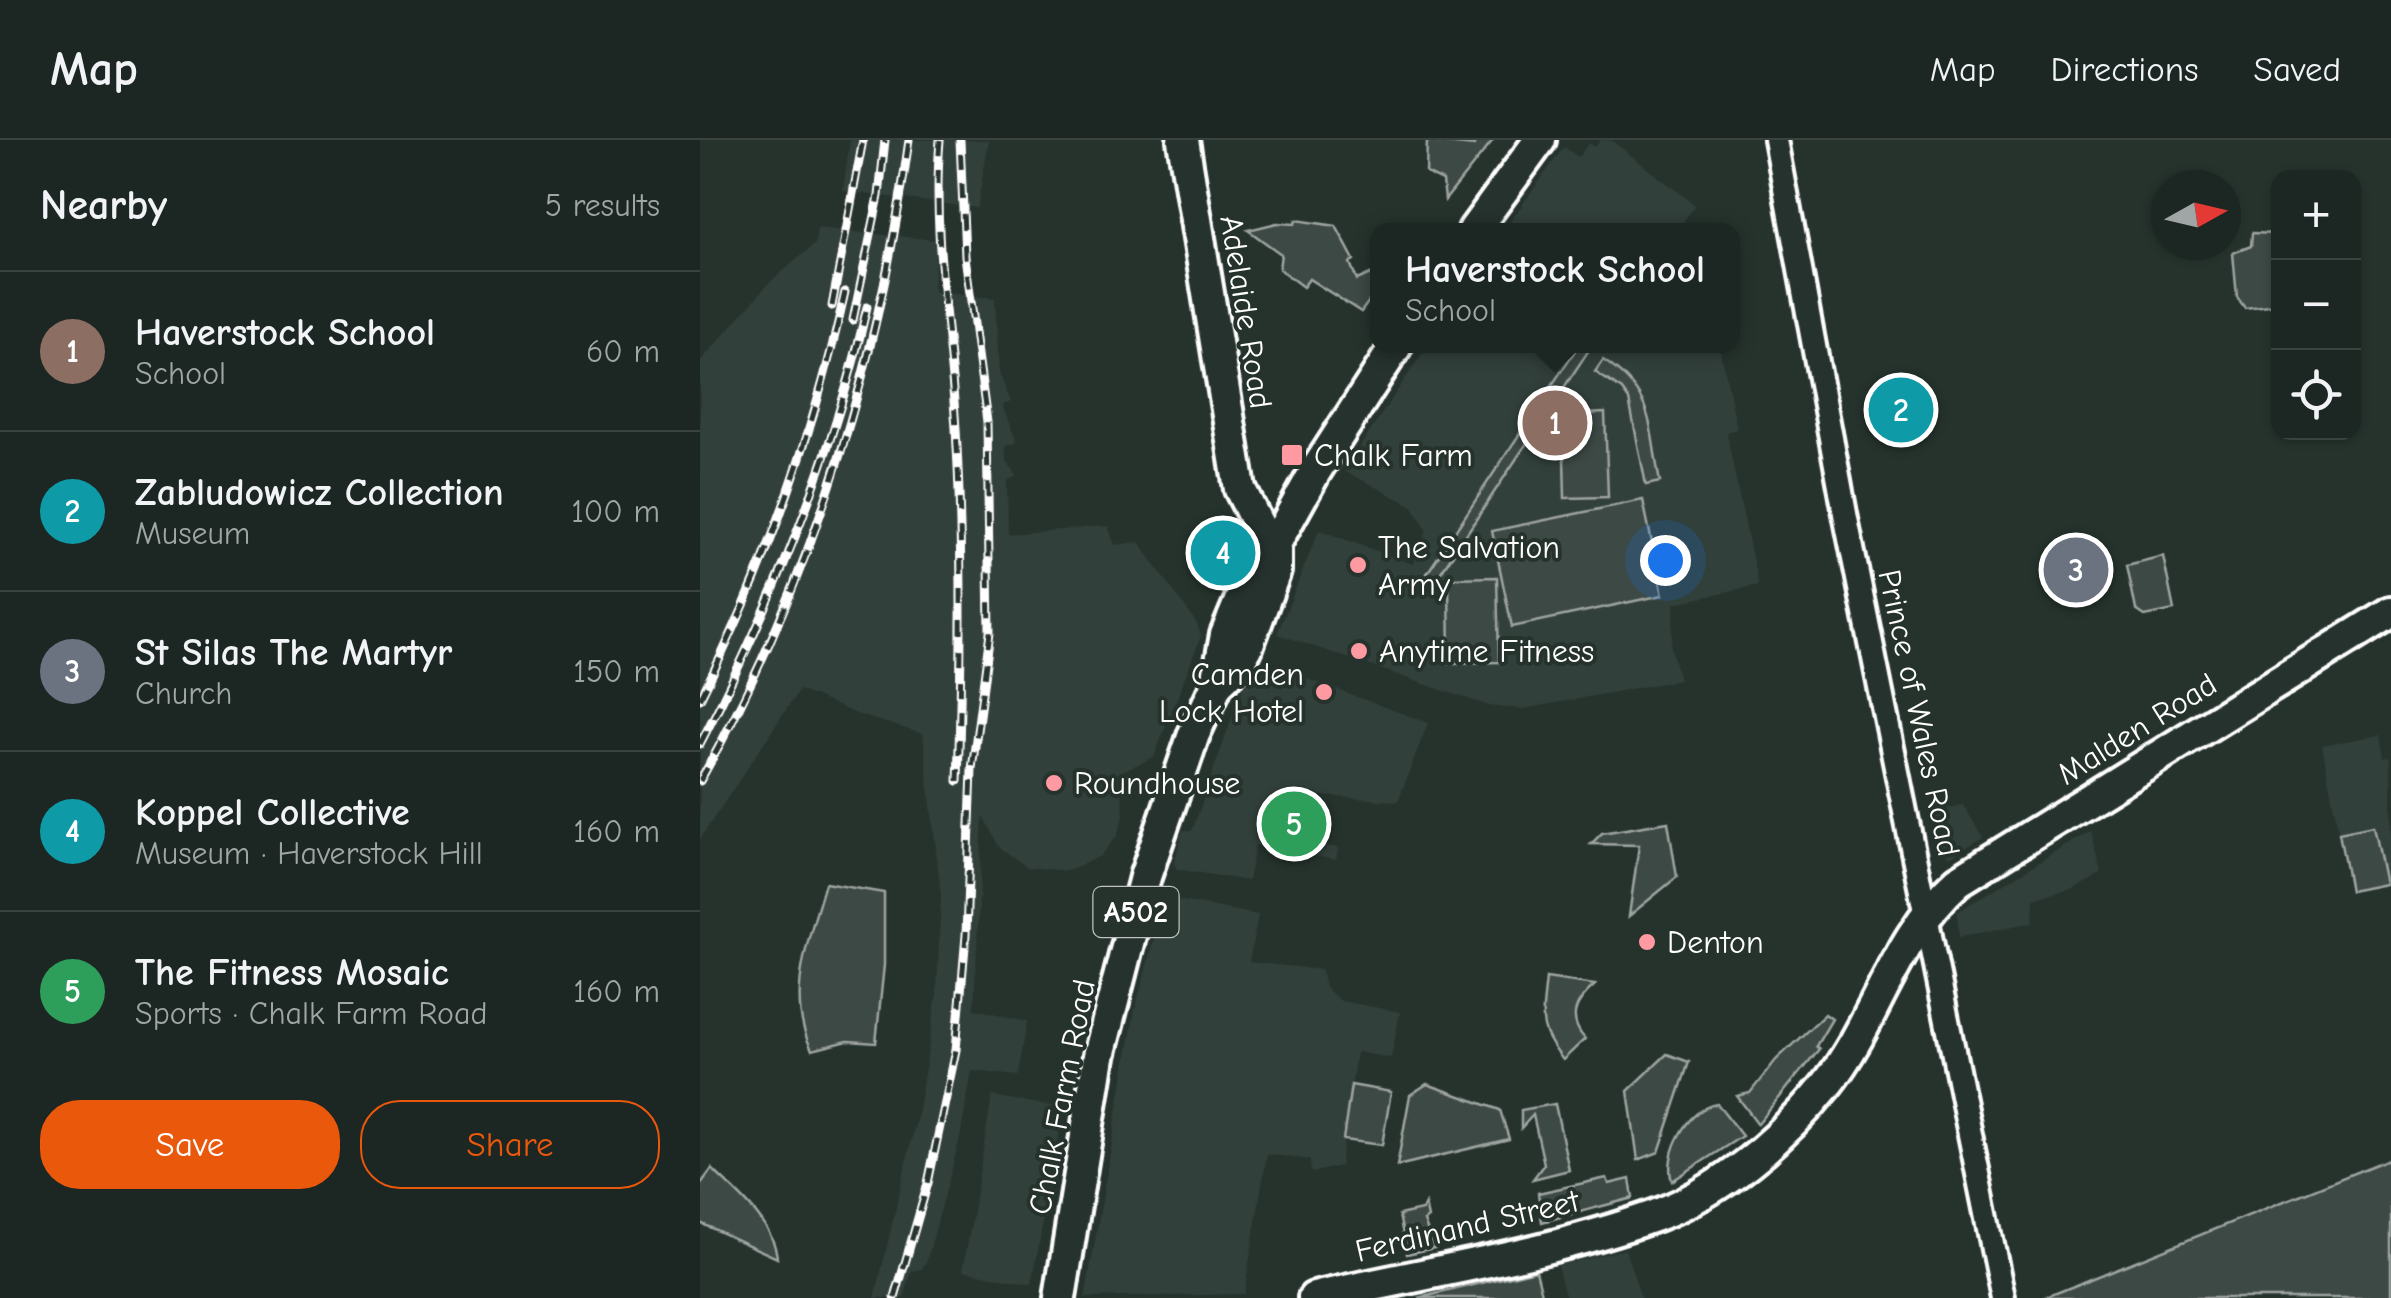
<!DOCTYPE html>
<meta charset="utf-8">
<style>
:root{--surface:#1c2622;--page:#252e2a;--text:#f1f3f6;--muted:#a0a5a5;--line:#3a4340;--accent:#ea580c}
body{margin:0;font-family:"Comic Neue",sans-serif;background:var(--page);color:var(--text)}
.controls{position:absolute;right:30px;top:30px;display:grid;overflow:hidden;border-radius:20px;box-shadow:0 2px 8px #0004}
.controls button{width:90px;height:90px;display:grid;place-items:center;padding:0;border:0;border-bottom:2px solid var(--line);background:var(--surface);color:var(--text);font:50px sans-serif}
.compass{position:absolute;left:1451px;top:30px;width:90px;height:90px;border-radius:50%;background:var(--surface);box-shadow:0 2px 8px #0004;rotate:82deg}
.you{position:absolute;left:965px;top:420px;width:35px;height:35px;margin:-25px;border:8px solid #fff;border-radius:50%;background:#1a73e8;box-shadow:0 0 0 15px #1a73e833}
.badge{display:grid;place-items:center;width:65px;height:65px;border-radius:50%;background:var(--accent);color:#fff;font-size:32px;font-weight:700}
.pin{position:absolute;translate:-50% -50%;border:5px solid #fff;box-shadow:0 2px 10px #0006}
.popup{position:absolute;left:670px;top:83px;width:370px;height:130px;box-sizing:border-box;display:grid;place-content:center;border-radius:20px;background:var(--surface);filter:drop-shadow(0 2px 8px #0005);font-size:32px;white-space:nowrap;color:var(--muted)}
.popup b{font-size:38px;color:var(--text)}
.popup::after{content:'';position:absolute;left:50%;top:100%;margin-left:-20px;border:20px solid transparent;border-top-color:var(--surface)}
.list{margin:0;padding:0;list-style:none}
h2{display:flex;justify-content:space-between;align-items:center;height:130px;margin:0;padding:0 40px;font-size:42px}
h2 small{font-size:32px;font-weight:400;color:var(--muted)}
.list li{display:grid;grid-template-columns:65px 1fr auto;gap:30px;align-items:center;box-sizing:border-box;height:160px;padding:0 40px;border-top:2px solid var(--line)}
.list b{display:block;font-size:38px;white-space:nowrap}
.list p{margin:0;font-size:32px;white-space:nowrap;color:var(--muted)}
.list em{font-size:32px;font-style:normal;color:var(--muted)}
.actions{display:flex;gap:20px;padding:30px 40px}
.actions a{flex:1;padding:22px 0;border:2px solid var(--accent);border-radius:40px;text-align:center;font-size:35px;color:var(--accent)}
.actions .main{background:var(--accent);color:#fff}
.icon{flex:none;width:55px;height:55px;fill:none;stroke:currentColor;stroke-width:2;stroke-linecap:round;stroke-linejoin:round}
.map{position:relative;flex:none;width:1691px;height:1158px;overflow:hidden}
header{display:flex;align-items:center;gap:60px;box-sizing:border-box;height:140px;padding:0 50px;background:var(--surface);border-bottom:2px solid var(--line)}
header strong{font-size:48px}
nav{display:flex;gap:55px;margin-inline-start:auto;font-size:35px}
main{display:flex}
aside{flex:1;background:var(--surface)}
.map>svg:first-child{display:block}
.built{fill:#333f3a}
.green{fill:#3e4944;stroke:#9ea4a2;stroke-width:2.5}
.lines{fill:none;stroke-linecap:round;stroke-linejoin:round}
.minor-casing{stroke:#fff;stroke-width:30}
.major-casing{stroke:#fff;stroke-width:38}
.minor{stroke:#26332d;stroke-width:22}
.major{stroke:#26332d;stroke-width:30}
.rail-casing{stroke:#fff;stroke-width:9}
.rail{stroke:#26332d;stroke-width:5;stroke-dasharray:15;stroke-linecap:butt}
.poi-dot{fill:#ff9aa2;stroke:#26332d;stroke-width:4}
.labels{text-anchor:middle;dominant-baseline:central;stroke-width:8;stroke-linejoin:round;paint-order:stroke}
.shield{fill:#26332d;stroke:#bec2c0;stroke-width:2.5}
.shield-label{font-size:30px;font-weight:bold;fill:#fff}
.street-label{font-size:32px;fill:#fff;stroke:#26332d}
.poi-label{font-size:32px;fill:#fff;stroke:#26332d;text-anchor:start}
</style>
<header>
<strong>Map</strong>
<nav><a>Map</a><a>Directions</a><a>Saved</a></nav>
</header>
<main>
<aside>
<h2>Nearby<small>5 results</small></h2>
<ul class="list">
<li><span class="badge" style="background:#8d6e63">1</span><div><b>Haverstock School</b><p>School</p></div><em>60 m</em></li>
<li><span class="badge" style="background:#0f9aa8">2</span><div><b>Zabludowicz Collection</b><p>Museum</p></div><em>100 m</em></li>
<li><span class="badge" style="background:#6b7280">3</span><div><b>St Silas The Martyr</b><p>Church</p></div><em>150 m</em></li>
<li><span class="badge" style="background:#0f9aa8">4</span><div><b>Koppel Collective</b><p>Museum · Haverstock Hill</p></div><em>160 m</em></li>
<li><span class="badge" style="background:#2e9e5b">5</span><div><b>The Fitness Mosaic</b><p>Sports · Chalk Farm Road</p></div><em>160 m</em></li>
</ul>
<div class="actions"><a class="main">Save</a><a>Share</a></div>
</aside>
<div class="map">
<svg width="1691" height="1158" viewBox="0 0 1691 1158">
<rect width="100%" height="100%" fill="#26332d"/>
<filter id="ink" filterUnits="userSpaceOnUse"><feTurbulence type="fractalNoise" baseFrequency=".01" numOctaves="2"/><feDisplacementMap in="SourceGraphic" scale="20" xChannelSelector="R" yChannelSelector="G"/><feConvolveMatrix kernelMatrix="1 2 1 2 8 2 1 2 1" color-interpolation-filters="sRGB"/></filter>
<g filter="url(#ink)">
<g class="built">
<path d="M150,0H289L277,68L143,51Z"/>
<path d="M901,0H911L995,65L977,90H804L864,7L878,17L889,3L895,7Z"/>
<path d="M117,88L236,100L233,152L295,158L299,233L311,262L303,265L304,271L317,302L305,307L306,319L317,336L307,341L308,394L408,386L415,405L439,402L497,484L501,496L454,617L420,632L424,675L417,696L400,716L368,731L327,727L299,707L283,676L274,869L327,881L318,936L272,931L260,998L227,1120L222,1129L212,1131L204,1158H175L217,976L237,855L241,754L223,594L159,575L99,550L0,699V222L69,143L115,104Z"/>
<path d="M727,206H1020L1037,289L1026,292L1058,446L975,463L971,508L979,540L823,569L789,566L577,494L619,390L713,424L727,390L713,366L644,331Z"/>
<path d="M553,519L728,583L698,661L607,655L605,661L623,663L617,704L638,708L636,720L555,705L548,741L477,729L474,723L483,690L492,691Z"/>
<path d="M1681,595L1685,618L1691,617V743L1650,751L1622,605Z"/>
<path d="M1263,665L1283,697L1250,717L1238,707L1231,671Z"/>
<path d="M1391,691L1402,734L1372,750L1334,758L1333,782L1259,797L1257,772Z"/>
<path d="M465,758L558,775L549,822L621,830L625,848L641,861L700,872L691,918L656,912L640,1026L611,1033L610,1020L567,1014L544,1154L385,1158L435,870Z"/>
<path d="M292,956L363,968L332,1144L263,1130Z"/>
<path d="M925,1109L941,1158H866L857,1126Z"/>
</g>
<g class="green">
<path d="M775,0H793L745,60L743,41L726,33L727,1L774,6Z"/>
<path d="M596,80L636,86L654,120L650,123L657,140L677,131V150L661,172L609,139L603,147L579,129L581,114L548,90L577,83L595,84Z"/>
<path d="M1552,93L1578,94V164L1545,168L1537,157L1533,113L1551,106Z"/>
<path d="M878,206L889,210L735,441L726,435Z"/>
<path d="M903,220C956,255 948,285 960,342L946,345L929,260L922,250L895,232Z"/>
<path d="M905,273L908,357L865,358L863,275Z"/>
<path d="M943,360L963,455L812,487L792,391Z"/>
<path d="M1463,416L1474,470L1445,476L1436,470L1427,425Z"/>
<path d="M797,437L799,522L750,523L749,438Z"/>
<path d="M968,682L977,737L929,776L939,705L891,704L902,693Z"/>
<path d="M1673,686L1685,744L1650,751L1639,693Z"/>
<path d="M125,743L184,753V825L176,903L148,901L112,910C84,857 110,797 125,743Z"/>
<path d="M846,838L895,845C876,861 866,878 885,899L863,920C837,887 842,880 846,838Z"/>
<path d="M1125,874L1132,879L1116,906L1119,909L1058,984L1037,956L1050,953L1076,920Z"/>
<path d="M967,914L989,922L959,1012L938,1020L928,951Z"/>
<path d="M727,944L800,970L809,999L697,1026L710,955Z"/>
<path d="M651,945L691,952L682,1005L643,1000Z"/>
<path d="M855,964L869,1030L833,1039L844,1024L833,975L821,988V970Z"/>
<path d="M1017,964L1042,996L972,1041C963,1013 988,968 1017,964Z"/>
<path d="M1691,1018V1158H1344Z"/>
<path d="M12,1029C36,1052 74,1083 77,1118L0,1083V1045Z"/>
<path d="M907,1038L909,1044L930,1039L933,1058L842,1082L838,1053Z"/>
<path d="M725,1064L728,1078L724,1081L734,1108L707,1114L699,1075L722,1070Z"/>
<path d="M836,1130L843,1158H719Z"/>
</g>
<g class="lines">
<g class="minor-casing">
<path id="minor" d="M1076,0L1146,379L1303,1158"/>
</g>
<g class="major-casing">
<g id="major">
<path d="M483,0L540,349L560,389L575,404"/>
<path d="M774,90L840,0"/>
<path d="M517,543L526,495L556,423L575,404L616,330L696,206"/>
<path d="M360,1158L399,916L445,737L494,594L517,544L540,522L547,507L575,431V404"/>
<path d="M614,1158C726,1132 845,1115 954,1076C1021,1052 1083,999 1127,944C1178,879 1194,798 1258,741L1691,472"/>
</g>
</g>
<use href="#minor" class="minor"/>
<use href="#major" class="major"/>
<g class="rail-casing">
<g id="rail">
<path d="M240,0C232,98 250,192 256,289C263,406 262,524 258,641"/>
<path d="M132,166L163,0"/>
<path d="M153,180L179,56L185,0"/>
<path d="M0,559C65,431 114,293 145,152"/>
<path d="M0,604C72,466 132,320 167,167"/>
<path d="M0,641C113,441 178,226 209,0"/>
<path d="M195,1158L228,1043L256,910L266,795L272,629L290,493L287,282L265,116L260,0"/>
</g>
</g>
<use href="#rail" class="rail"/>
</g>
</g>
<g class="poi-dot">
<rect x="580" y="303" width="24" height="24" rx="5"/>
<circle cx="658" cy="425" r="10"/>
<circle cx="659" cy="511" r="10"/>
<circle cx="624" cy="552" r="10"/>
<circle cx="354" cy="643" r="10"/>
<circle cx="947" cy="802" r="10"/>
</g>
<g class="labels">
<rect class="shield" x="393.5" y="747" width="85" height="50" rx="8"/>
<g class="shield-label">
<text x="436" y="772">A502</text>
</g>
<g class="street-label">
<text transform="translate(546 172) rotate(81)">Adelaide Road</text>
<text transform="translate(1219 573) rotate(78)">Prince of Wales Road</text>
<text transform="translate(1437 589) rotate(-32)">Malden Road</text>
<text transform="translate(362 957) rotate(-79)">Chalk Farm Road</text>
<text transform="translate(767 1086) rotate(-13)">Ferdinand Street</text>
</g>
<g class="poi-label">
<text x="614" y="315">Chalk Farm</text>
<text x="678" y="407">The Salvation<tspan x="678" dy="37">Army</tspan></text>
<text x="679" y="511">Anytime Fitness</text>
<text x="604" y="534" text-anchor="end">Camden<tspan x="604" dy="37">Lock Hotel</tspan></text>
<text x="374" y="643">Roundhouse</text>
<text x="967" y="802">Denton</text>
</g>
</g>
</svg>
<div class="controls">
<button>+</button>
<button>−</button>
<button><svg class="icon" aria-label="locate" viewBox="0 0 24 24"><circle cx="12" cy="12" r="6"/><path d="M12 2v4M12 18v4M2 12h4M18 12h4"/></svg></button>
</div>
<svg class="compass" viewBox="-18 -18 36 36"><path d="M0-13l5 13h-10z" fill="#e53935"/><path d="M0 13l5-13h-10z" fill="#a0a5a5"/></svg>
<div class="you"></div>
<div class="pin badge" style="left:855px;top:283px;background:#8d6e63">1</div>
<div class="popup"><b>Haverstock School</b>School</div>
<div class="pin badge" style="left:1201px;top:270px;background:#0f9aa8">2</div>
<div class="pin badge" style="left:1376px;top:430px;background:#6b7280">3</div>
<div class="pin badge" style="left:523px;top:413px;background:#0f9aa8">4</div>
<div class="pin badge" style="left:594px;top:684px;background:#2e9e5b">5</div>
</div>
</main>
